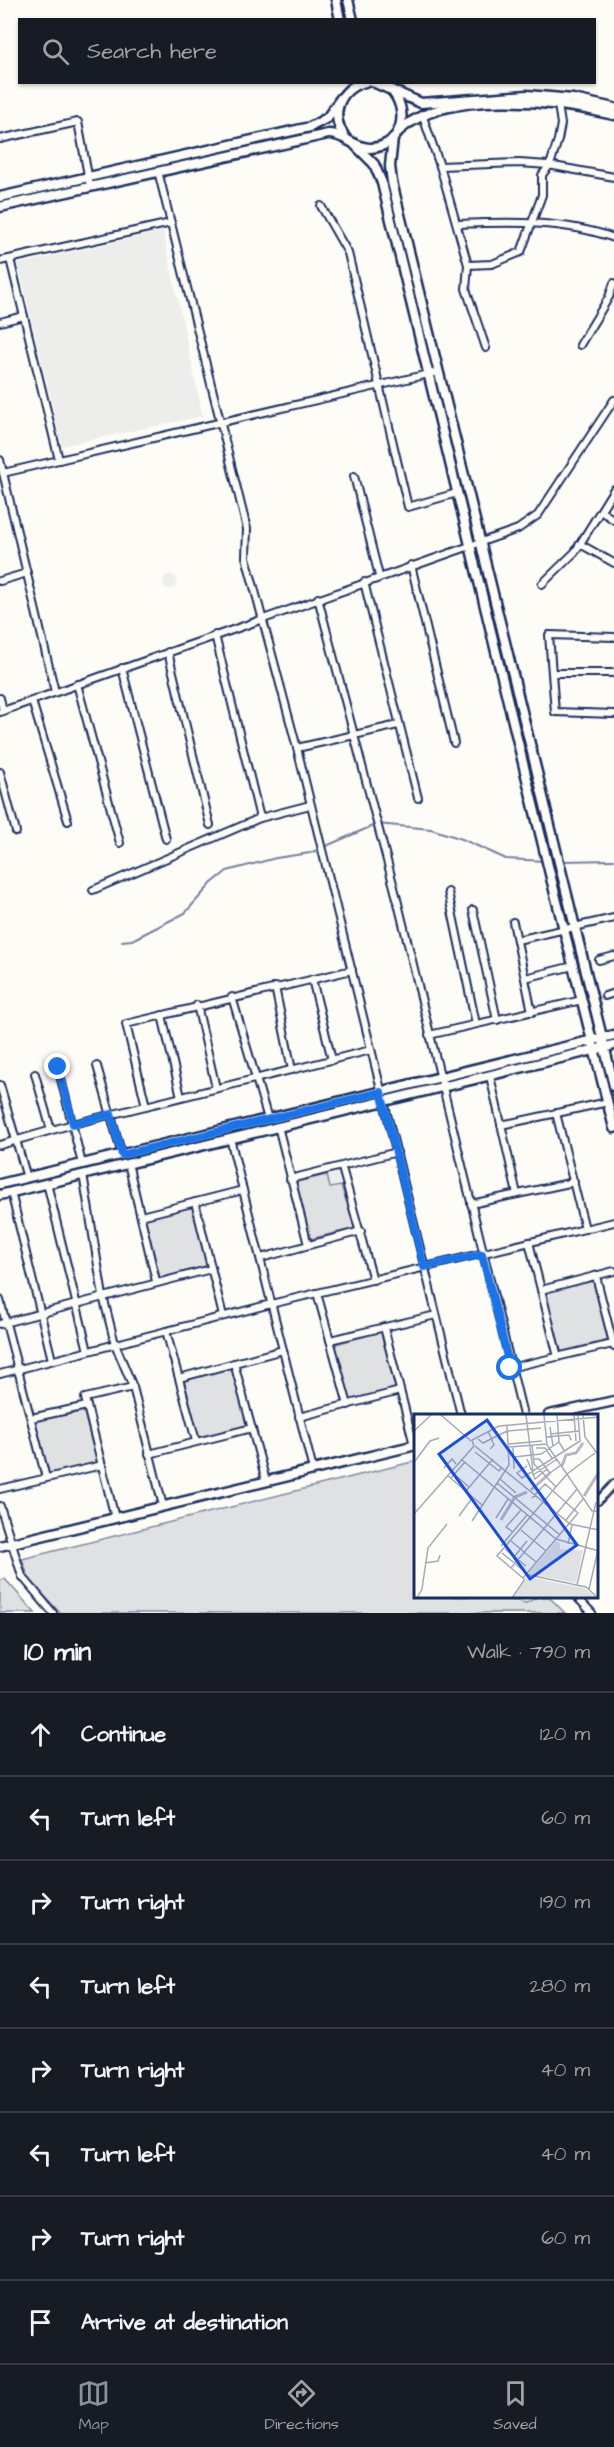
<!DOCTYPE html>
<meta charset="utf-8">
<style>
:root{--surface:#171b24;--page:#242831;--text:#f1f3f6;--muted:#9ea1a6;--line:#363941;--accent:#8c9099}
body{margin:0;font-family:"Architects Daughter",sans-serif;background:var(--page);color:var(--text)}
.stop{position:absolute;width:18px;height:18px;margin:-14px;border:4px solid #1a73e8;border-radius:50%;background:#fff}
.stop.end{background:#1a73e8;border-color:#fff;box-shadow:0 2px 6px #0008}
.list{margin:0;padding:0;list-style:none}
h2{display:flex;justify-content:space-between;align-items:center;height:78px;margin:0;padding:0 24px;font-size:26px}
h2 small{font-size:20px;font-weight:400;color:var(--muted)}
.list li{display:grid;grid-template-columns:39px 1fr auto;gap:18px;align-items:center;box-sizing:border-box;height:84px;padding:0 24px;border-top:2px solid var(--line)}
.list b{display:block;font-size:22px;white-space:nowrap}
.list em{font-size:20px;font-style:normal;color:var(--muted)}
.icon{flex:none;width:33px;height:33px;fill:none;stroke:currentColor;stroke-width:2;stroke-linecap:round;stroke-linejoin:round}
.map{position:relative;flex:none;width:614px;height:1613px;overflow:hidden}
.search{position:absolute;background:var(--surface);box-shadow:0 2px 4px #0004;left:18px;right:18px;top:18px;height:66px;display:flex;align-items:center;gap:15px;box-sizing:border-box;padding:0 21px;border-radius:0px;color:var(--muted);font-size:22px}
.sheet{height:750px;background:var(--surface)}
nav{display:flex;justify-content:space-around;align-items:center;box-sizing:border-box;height:84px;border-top:2px solid var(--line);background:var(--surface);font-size:16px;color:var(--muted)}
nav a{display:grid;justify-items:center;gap:3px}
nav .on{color:var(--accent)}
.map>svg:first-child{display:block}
.built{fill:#edeeec}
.green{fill:#e0e1e3;stroke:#7e88a0;stroke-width:1.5}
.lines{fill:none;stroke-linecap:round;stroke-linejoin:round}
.stream{stroke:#76819c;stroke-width:2}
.street-casing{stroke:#1b2f5e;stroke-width:10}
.secondary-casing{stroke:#1b2f5e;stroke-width:13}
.street{stroke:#fdfcf7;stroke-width:6}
.secondary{stroke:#fdfcf7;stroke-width:8}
.route{stroke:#1a73e8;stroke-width:8}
.inset-river{fill:none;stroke:#b3b8c5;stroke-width:3}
.inset-road{fill:none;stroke:#a3aaba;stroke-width:1.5}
.view{fill:#1d4ed8;fill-opacity:0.15;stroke:#1d4ed8;stroke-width:3}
.inset-edge{fill:none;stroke:#1b2f5e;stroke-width:3}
</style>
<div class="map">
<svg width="614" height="1613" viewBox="0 0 614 1613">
<rect width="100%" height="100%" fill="#fdfcf7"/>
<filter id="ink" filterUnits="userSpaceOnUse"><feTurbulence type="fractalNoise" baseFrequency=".0167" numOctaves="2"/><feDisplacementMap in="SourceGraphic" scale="12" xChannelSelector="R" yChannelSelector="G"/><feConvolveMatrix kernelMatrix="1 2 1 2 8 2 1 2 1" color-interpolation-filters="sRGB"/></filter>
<g filter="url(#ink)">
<g class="built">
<path d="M163,231L203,416L62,446L18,264Z"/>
<circle cx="170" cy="582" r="7"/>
<path d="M338,1172L341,1186L330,1188L327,1175Z"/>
</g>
<g class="green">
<path d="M327,1175L330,1188L341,1186L356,1228L310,1239L296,1182Z"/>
<path d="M192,1206L207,1266L160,1278L145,1218Z"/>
<path d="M593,1281L608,1340L560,1352L545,1292Z"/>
<path d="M381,1332L396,1389L350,1401L335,1344Z"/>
<path d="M232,1368L247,1425L199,1437L184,1381Z"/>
<path d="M83,1408L97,1463L49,1475L35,1420Z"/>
<path d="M416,1461V1596L501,1597L526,1603L537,1597H549L565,1613H60L29,1579L22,1559Z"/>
<path d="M5,1579L35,1613H0V1580Z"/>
</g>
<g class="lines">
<g class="stream">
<path d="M562,861L614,860"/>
<path d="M122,941L132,940L185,913L212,883L227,871L276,858L310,853L377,824L431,829L462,839L506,859L545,861"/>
</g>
<g class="street-casing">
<g id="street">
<path d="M422,114L440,166L519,163L548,165L614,177"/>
<path d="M0,139L78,122L90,186"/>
<path d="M440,166L468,265L466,289L486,348"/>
<path d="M158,171L247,529L246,557L297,748L461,1415"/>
<path d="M321,206L348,253L408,507L457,493"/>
<path d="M457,224C509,222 565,220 614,238"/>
<path d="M10,259L59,460"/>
<path d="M0,261L171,223"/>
<path d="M468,265L492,264L521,252L542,195V175L550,165L558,140L561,124L558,105"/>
<path d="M0,322L24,316"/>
<path d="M580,345L609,297L614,283"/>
<path d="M0,460L55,692"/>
<path d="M3,473L437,372"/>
<path d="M354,476L379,576"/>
<path d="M601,511L614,520"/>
<path d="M580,544L614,563"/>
<path d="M411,565L454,743"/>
<path d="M0,581L27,573"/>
<path d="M364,582L418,798"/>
<path d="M542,584L575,552L614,489"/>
<path d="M318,598L396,895L523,1415"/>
<path d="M215,635L260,818"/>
<path d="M614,637L549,635L555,712L614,714"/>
<path d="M168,652L210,825"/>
<path d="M122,668L166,839"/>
<path d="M553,673H614"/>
<path d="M77,684L120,843"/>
<path d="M0,698L3,711"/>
<path d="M32,701L68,821"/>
<path d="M0,712L518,529L538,515L614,400"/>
<path d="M297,748L398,725"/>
<path d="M0,772L16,832"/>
<path d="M93,890L260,818L310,805"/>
<path d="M448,892L476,1024"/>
<path d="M473,910L497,1020"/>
<path d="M513,922L532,1012"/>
<path d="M517,940L614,918"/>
<path d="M599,960L614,956"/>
<path d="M525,978L573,966"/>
<path d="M312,979L332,1060"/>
<path d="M275,987L292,1070"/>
<path d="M605,996L614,993"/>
<path d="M232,997L268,1119"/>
<path d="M197,1005L216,1088"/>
<path d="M162,1015L181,1097"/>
<path d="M429,1035L582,1000"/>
<path d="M97,1066L122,1155"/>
<path d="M58,1067L82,1164"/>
<path d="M35,1074L51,1130"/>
<path d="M490,1076L517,1194"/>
<path d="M0,1085L27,1178"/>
<path d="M146,1106L126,1024L352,970"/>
<path d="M556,1113L585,1229"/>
<path d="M501,1125L608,1102"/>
<path d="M278,1126L308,1245"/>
<path d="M230,1138L313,1470"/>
<path d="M0,1145L73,1124L371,1050"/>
<path d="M128,1163L156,1281"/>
<path d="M342,1168L373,1280"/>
<path d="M83,1174L103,1296L115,1344L133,1387L163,1506"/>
<path d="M290,1179L397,1152"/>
<path d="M47,1183L88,1351"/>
<path d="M11,1192L52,1360"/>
<path d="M195,1202L223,1316"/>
<path d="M471,1204L574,1182"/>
<path d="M141,1216L243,1190"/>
<path d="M529,1242L558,1357"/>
<path d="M261,1258L361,1231"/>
<path d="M596,1276L614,1347"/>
<path d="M541,1290L614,1271"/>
<path d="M317,1293L348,1405"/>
<path d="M0,1300L46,1478"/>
<path d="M0,1324L211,1269"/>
<path d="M384,1327L414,1445"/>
<path d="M166,1331L196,1441"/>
<path d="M330,1340L436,1315"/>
<path d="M234,1363L266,1481"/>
<path d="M509,1368L613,1344"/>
<path d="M0,1374L271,1304L614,1222"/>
<path d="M179,1378L283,1350"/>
<path d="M299,1417L400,1391"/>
<path d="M31,1418L87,1406"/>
<path d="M149,1454L252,1428"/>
<path d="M0,1489L102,1465"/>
<path d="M598,1501L614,1484"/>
<path d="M0,1506L22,1576L53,1613"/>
<path d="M115,1518L85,1398L133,1387"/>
<path d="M576,1596L592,1613"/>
</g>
</g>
<g class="secondary-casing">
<g id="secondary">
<path d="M336,0L340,20"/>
<path d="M348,0L353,20"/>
<path d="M373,82L421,103L527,95L573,99L614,108"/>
<path d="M400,130C447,88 557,101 614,115"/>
<path d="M345,137C329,115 339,88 365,82"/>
<path d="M393,138L390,166L392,182L614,1086"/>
<path d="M355,145L374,164L382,183L550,874L614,1128"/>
<path d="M0,197L310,127L327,118L341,98"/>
<path d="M0,207L328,134C344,133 355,149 371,148C404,146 410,109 390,89"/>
<path d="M0,1184L614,1035"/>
<path d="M0,1195L614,1045"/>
<path d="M549,1415L614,1401"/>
<path d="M0,1546L416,1445"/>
</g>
</g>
<use href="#street" class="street"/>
<use href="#secondary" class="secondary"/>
</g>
</g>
<g class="lines" filter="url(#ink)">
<path class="route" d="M58,1067L73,1124L111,1114L122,1155L381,1092L424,1267L482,1254L510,1368"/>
</g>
<g transform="translate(414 1414)">
<rect width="184" height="184" fill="#fdfcf7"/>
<path d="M142,127L146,129V135L169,136L162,169L114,160ZM114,163L170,174L183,184H99Z" fill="#e0e1e3"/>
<path class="inset-river" d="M148,52L152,41L162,39L169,29M117,76L136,59M170,82L185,58M87,106L101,83L113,78"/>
<path class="inset-road" d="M27,1L57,27M112,1L119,57M130,1L133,31L178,97H185M143,1L145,28L151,38M160,1L162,27M169,1L171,23L185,42M136,13L139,32M0,17L17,1M74,17L80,31L76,35M93,17L127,14M136,20L166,17M132,23L155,21L157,26M64,25L69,29L93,17M95,30L128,27M118,31L120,50L142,73M60,32L58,26L85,12L185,3M61,32L156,110L185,116M95,33L133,30M99,33L100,55M122,34H131L138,44M61,38L85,57L88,53M100,43L127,40L145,28M47,45L142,125L185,137M113,45L121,65L133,55M119,45H125L136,59L147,51M1,47L16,27L25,24M113,52L103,59L108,64L166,27L164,1M30,54L38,45L42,50M40,60L55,73M33,61L68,91M119,61L143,45M37,64L51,48M86,65L102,79M83,69L146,121M52,77L79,45M118,84L131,70L139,77M0,100L60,32M45,102L59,83M82,104L94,85M152,106L169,85M58,107L95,51L93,11M107,116L132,137M99,118L92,113L107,96M97,127L122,148M154,130L158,111M87,132L113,101M91,135L112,152M88,139L115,161L172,173L184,184M100,143L113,127M11,149L24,147L26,141M97,154L163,75M109,164L164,99L139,77M110,165L83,142L153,60L181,39M163,171L182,88M175,175L184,136M3,184L8,175L14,134L33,110M98,184L111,165"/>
<path class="view" d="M73,6L163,131L116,165L25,40Z"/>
<rect width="184" height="184" class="inset-edge"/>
</g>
</svg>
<div class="stop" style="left:510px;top:1368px"></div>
<div class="stop end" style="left:58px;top:1067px"></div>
<div class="search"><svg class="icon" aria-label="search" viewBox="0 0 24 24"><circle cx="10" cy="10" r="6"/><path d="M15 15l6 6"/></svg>Search here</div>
</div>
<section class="sheet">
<h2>10 min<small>Walk · 790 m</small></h2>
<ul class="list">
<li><svg class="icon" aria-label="ahead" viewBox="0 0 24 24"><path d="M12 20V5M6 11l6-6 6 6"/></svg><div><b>Continue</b></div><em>120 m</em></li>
<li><svg class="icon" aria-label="left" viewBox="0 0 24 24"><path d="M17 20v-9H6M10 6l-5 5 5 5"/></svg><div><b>Turn left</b></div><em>60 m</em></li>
<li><svg class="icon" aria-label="right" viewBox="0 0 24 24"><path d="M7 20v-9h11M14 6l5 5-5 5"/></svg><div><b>Turn right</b></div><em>190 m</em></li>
<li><svg class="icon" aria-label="left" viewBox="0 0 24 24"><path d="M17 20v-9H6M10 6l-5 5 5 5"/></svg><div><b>Turn left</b></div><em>280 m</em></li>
<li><svg class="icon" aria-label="right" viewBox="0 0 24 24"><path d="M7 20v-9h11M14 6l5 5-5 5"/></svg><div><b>Turn right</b></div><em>40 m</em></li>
<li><svg class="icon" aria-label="left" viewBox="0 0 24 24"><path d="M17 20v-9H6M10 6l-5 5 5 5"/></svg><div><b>Turn left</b></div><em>40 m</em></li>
<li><svg class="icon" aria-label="right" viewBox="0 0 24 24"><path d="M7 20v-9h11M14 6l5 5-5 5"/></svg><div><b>Turn right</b></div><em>60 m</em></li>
<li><svg class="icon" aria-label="arrive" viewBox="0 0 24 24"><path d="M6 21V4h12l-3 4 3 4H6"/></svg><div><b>Arrive at destination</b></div></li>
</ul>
</section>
<nav>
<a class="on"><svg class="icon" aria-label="map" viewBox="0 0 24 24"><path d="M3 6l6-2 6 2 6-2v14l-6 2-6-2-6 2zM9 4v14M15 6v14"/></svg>Map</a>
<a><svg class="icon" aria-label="directions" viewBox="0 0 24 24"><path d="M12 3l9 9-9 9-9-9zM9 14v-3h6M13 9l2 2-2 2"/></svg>Directions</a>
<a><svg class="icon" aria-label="saved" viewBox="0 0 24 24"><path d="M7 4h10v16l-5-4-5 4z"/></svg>Saved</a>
</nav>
